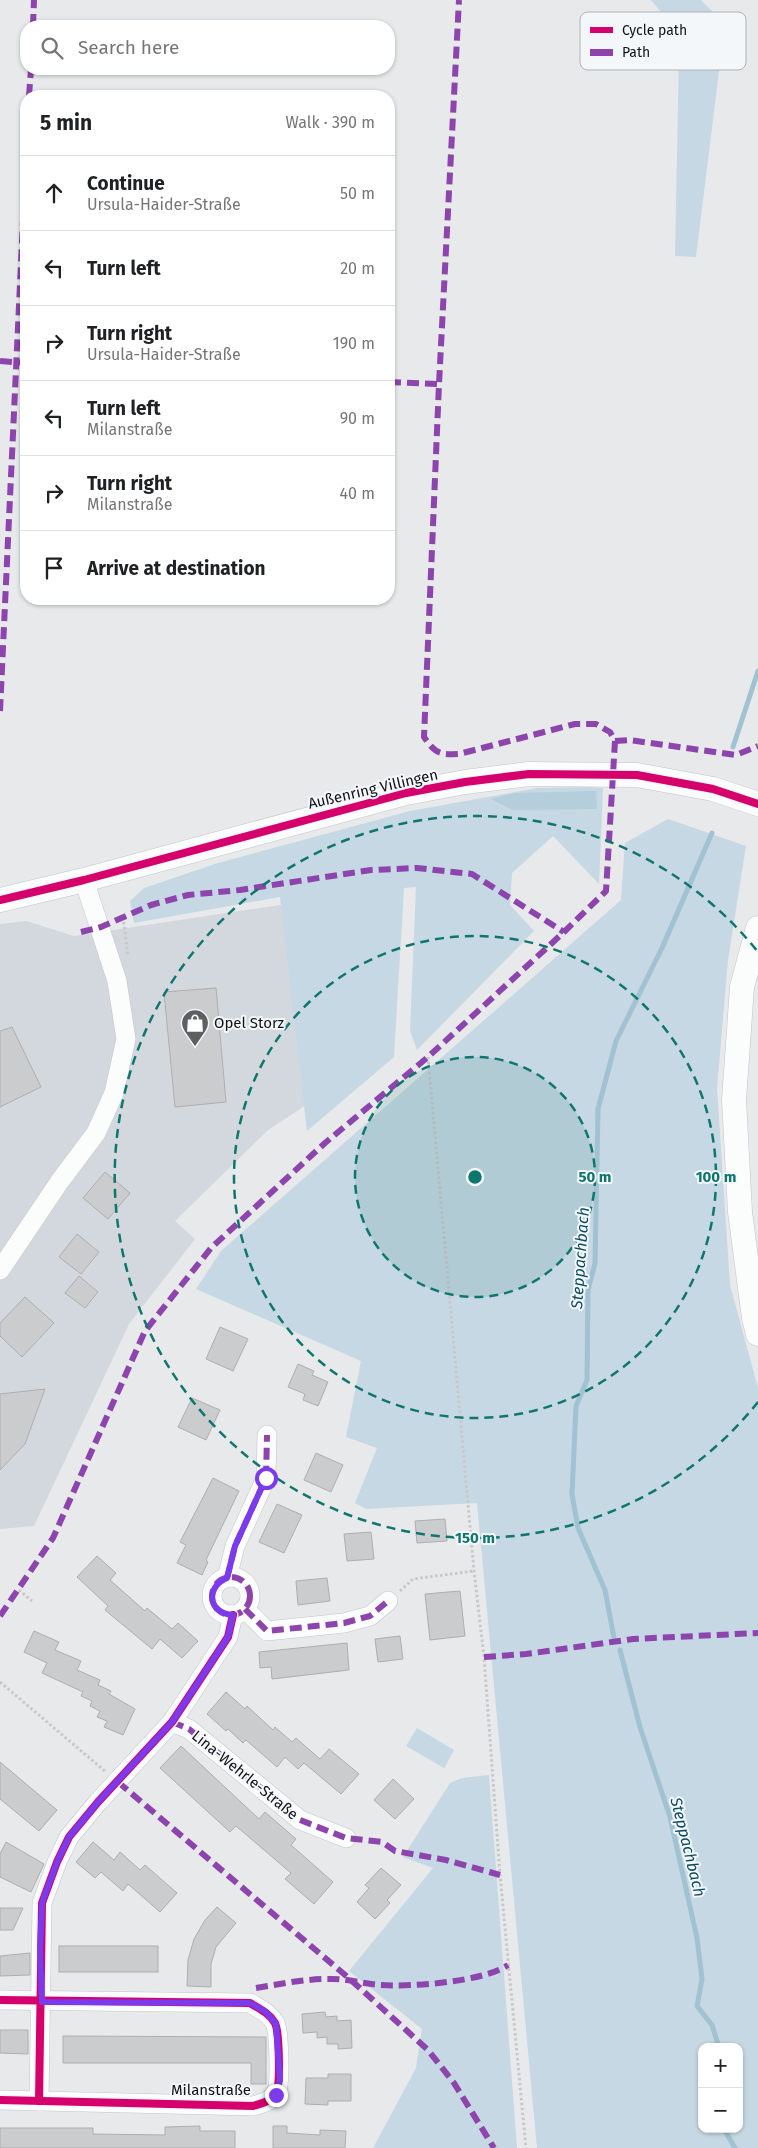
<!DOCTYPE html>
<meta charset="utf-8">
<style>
:root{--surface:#fff;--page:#f6f6f6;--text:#202124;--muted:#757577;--line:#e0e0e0}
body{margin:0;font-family:"Fira Sans",sans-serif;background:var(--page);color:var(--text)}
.controls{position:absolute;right:15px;bottom:15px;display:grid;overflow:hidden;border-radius:10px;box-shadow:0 1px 4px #0004}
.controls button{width:45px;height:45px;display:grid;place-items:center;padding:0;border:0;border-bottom:1px solid var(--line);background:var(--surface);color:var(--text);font:25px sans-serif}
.stop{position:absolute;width:15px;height:15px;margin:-11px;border:4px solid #7c3aed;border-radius:50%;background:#fff}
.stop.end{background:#7c3aed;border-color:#fff;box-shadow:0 1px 5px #0008}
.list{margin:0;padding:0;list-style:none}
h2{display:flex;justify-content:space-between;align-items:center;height:65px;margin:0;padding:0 20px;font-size:21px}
h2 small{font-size:16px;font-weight:400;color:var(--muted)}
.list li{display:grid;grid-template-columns:32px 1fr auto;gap:15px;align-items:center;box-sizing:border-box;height:75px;padding:0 20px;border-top:1px solid var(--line)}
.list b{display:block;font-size:19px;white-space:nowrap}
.list p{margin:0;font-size:16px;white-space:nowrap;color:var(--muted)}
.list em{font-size:16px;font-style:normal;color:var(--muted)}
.icon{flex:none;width:28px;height:28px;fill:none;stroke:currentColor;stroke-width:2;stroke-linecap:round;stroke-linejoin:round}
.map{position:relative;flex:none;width:758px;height:2148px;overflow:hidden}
.search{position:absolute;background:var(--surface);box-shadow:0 1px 4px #0004;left:20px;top:20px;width:375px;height:55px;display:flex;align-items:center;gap:12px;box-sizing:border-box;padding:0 18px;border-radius:20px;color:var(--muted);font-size:19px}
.panel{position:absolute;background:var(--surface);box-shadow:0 1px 4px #0004;left:20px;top:90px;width:375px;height:515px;border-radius:20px}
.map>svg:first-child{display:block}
.built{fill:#d2d8dd}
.green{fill:#c6d8e3;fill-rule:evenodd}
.forest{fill:#b4cedc}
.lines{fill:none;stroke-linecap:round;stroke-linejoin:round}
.stream{stroke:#a1c2d2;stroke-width:5}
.building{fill:#cacccd;stroke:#adaeb0}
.minor-casing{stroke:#c4c5c7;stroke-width:20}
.tertiary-casing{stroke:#c4c5c7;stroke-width:25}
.path{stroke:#c8c8c9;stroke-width:3;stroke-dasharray:2.5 2.5;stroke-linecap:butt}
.minor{stroke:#fbfcfc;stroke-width:19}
.tertiary{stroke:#fbfcfc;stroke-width:24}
.quiet{stroke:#8e44ad;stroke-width:6;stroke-dasharray:12 6;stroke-linecap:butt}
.cycleway-casing{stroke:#f3f7fa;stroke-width:11}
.cycleway{stroke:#d6006c;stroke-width:8}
.route{stroke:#7c3aed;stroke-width:6}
.ring{fill:none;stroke:#0f766e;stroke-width:2.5;stroke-dasharray:9 6}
.labels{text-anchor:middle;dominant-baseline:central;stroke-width:4;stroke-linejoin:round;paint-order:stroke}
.street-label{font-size:15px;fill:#121415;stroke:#f3f7fa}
.poi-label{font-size:15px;fill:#121415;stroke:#f3f7fa;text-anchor:start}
.water-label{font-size:16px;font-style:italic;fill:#0c4a62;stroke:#f3f7fa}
.key{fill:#f3f7fa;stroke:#b0b3b5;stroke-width:1}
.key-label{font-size:14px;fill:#121415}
.centre{fill:#0f766e;stroke:#f3f7fa;stroke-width:2.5}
.ring-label{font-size:15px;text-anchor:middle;font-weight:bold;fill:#0f766e;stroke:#f3f7fa;stroke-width:4;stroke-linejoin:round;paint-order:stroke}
</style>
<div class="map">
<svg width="758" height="2148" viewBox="0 0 758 2148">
<rect width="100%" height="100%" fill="#e7e9eb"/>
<path class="built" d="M386,889L380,1057L268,1130L175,1221L195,1239L129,1324L34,1526L0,1529V924L26,921L74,936Z"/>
<g class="green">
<path d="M651,0H701L712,11L722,47L696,257L675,256L679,54L672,25Z"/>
<path d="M589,787L603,788L599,884L553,836L512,873L510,905L534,931L417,1050L410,1031L416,887L404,888L394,1057L307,1131L280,897L134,923L130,901L144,888L218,863L410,811L537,788Z"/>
<path d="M668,819L746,846L728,960L717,1088L730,1285L758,1388V2148H537L477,1503L366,1509L355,1503L377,1448L346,1437L361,1361L196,1289L221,1251L621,900L625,843ZM702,2047H739V2129H702Z"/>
<path d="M417,1728L454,1750L444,1768L406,1746Z"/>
<path d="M489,1775L517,2148H373L416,2068L422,2029L349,1971L433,1868L403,1857L450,1783L462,1778Z"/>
</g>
<path class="forest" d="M596,791L597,809L513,810L491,799L515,793Z"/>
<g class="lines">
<g class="stream">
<path d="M733,747L758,671"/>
<path d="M614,1638L605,1590L578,1528L572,1494L576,1406L587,1380L588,1290L595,1263L598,1109L616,1041L662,948L712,833"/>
<path d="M620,1650L640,1727L670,1817L697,1938L702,1979L697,2006L712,2025L719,2047"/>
<path d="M724,2129L735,2148"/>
</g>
</g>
<g class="building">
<path d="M216,988L226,1102L175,1107L164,992Z"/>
<path d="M12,1027L41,1087L0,1107V1031Z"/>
<path d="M105,1172L130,1193L108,1219L83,1198Z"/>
<path d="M77,1234L99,1252L81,1274L59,1257Z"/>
<path d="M79,1276L98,1292L85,1308L65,1293Z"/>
<path d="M25,1297L54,1323L22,1357L0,1336V1323Z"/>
<path d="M220,1327L248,1339L233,1371L206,1359Z"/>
<path d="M298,1364L314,1371L312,1375L328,1382L318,1406L303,1400L305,1394L288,1387Z"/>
<path d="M45,1389L25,1444L0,1470V1394Z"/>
<path d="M192,1398L220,1410L206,1440L178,1427Z"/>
<path d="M316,1453L343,1465L331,1492L304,1480Z"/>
<path d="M213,1478L239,1491L206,1560L208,1562L202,1575L177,1563L186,1545L180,1542Z"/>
<path d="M277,1504L302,1515L284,1553L259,1542Z"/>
<path d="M445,1519L447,1541L417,1543L415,1521Z"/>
<path d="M371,1532L374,1559L347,1561L344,1534Z"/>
<path d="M97,1556L116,1573L110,1580L145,1611L147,1608L172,1629L178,1623L198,1641L182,1658L160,1639L152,1649L105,1610L108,1606L77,1577Z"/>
<path d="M327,1578L330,1601L298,1605L296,1581Z"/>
<path d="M460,1591L465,1636L430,1640L425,1594Z"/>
<path d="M34,1631L59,1642L55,1650L81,1661L77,1670L100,1680L98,1685L111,1691L109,1694L135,1709L123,1735L104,1727L107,1721L97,1717L100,1711L90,1706L92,1701L81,1696L83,1692L42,1673L47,1663L24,1652Z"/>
<path d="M400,1636L403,1659L378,1662L375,1639Z"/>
<path d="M347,1643L349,1670L272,1679L271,1667L260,1668L259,1652Z"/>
<path d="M226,1692L245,1709L247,1706L273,1730L275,1727L292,1742L296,1738L320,1759L329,1749L359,1774L341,1794L304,1763L298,1769L285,1757L277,1767L246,1740L243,1743L228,1729L226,1731L207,1714Z"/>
<path d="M181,1746L259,1819L265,1812L296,1839L291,1845L333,1882L314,1904L285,1879L291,1873L236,1826L230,1832L160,1768Z"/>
<path d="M0,1762L57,1810L39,1831L0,1799Z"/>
<path d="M393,1779L414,1799L395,1819L374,1800Z"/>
<path d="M6,1842L44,1864L31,1892L0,1877V1854Z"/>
<path d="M93,1842L114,1860L120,1852L140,1870L145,1865L177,1893L160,1912L128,1884L123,1891L101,1872L95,1878L76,1862Z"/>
<path d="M381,1868L401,1885L387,1900L390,1903L375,1919L357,1902L369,1888L365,1885Z"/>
<path d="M217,1907L236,1923L216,1947L211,1964V1987L187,1986L188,1960L194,1939L205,1920Z"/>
<path d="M0,1908H23L13,1930H0Z"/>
<rect x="59" y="1946" width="99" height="26"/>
<path d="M30,1953V1975L0,1976V1956Z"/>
<path d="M325,2012L326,2017L337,2016V2021L351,2020L352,2048L338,2049V2044H327V2037L317,2038V2032L303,2033L302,2014Z"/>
<path d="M0,2030H28V2054L0,2053Z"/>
<path d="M63,2036L266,2037V2084H251V2063H63Z"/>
<path d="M328,2074H351V2101H328V2105L305,2104L306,2078H328Z"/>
<path d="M200,2126V2131H235V2148H0V2128H93V2134L165,2135V2127Z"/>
<path d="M273,2126H287V2133L320,2135V2130L346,2131L345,2148H273Z"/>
</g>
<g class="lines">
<g class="minor-casing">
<g id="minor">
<path d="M0,1270L60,1181L96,1133L114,1093L126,1039L117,981L84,880"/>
<circle cx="231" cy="1596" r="19"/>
<path d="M227,1578L235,1546L266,1478L267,1435"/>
<path d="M245,1609L267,1631L344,1623L370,1616L388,1601"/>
<path d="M172,1722L189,1729L300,1820L346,1838"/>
<path d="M0,2000L250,2003C260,2009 269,2013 275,2023C279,2031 281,2084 276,2093C272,2101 261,2104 253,2106L0,2100"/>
<path d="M39,2101L42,1903L57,1862L69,1837L98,1802L172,1722L228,1637L233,1615"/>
</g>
</g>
<g class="tertiary-casing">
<g id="tertiary">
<path d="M0,900L84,880L406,793L465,782L529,774L637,775L713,789L758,804"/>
<path d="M758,928L742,987L734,1100L740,1212L754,1318L758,1334"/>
</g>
</g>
<g class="path">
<path d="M123,917L128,956"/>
<path d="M428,1057L474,1571L484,1657L500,1875L526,2148"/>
<path d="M19,1590L32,1601"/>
<path d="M400,1591L413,1579L474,1571"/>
<path d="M0,1682L106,1772"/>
</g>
<use href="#minor" class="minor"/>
<use href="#tertiary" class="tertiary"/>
<g class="quiet">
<path d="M33,26L34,0"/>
<path d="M29,96L31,69"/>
<path d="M0,361L26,363"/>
<path d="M389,382L439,384"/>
<path d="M0,711L26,156"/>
<path d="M615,741L629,740L736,755L758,746"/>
<path d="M81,932L101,927L151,905L188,895L240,890L371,870L417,868L472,874L564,932"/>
<circle cx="231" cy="1596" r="19"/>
<path d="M227,1578L235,1546L266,1478L267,1435"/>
<path d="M245,1609L267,1631L344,1623L370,1616L388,1601"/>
<path d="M0,1616L53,1538L145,1331L211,1248L325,1143L428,1057L564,932L606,891L615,741L610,732L596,724H575L459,754C439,755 435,753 424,737L439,384L459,0"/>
<path d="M484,1657L526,1654L633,1639L758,1633"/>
<path d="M172,1722L189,1729L300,1820L346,1838L382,1842L395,1851L446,1860L500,1875"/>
<path d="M118,1782L351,1980L428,2050L454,2083L494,2148"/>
<path d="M256,1988C280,1984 304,1979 328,1979C346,1978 363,1984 381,1985C411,1987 483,1982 508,1965"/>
</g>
<g class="cycleway-casing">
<g id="cycleway">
<path d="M0,900L84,880L406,793L465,782L529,774L637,775L713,789L758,804"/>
<path d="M0,2000L250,2003C260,2009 269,2013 275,2023C279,2031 281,2084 276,2093C272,2101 261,2104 253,2106L0,2100"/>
<path d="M39,2101L42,1903L57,1862L69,1837L98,1802L172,1722L228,1637L233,1615"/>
</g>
</g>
<use href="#cycleway" class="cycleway"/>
</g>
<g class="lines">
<path class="route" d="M266,1478L235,1546L227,1578C204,1588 209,1614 233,1615L228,1637L172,1722L98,1802L69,1837L57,1862L42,1903L40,1949L42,2002L250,2003L266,2012L276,2024L280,2080L276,2095"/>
</g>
<circle cx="475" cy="1177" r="120" fill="#0f766e" fill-opacity=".12"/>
<g class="ring">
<circle cx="475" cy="1177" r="120"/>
<circle cx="475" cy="1177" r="241"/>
<path d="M758 1402A361 361 0 1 1 758 952"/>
</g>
<defs>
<g id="shop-pin" transform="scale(1.4375)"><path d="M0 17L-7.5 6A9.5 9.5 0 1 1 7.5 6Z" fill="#5d5f60" stroke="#f3f7fa"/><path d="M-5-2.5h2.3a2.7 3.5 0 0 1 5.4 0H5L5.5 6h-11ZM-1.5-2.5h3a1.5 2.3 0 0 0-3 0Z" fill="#fff"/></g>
</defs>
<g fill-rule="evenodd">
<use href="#shop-pin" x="195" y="1023"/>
</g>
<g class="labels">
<g class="street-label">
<text transform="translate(373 789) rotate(-13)">Außenring Villingen</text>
<text transform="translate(245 1775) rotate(39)">Lina-Wehrle-Straße</text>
<text x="211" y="2090">Milanstraße</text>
</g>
<g class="poi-label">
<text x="214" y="1023">Opel Storz</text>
</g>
<g class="water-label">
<text transform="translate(580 1258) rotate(-86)">Steppachbach</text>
<text transform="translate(688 1847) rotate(76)">Steppachbach</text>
</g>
</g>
<rect x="580" y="12" width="166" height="58" rx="8" class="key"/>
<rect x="590" y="27" width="23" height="6" fill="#d6006c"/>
<rect x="590" y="49" width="23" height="7" fill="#8e44ad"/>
<g class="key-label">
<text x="622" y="35">Cycle path</text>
<text x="622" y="57">Path</text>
</g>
<circle cx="475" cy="1177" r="8" class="centre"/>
<g class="ring-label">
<text x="595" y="1182">50 m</text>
<text x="716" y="1182">100 m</text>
<text x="475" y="1543">150 m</text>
</g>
</svg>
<div class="controls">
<button>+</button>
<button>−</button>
</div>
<div class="stop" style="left:266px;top:1478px"></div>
<div class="stop end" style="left:276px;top:2095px"></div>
<div class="search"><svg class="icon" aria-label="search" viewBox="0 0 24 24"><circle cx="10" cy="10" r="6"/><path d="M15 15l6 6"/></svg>Search here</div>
<section class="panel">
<h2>5 min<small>Walk · 390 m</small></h2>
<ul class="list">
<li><svg class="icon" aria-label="ahead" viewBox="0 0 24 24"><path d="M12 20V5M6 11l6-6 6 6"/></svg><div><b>Continue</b><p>Ursula-Haider-Straße</p></div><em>50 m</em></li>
<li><svg class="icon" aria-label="left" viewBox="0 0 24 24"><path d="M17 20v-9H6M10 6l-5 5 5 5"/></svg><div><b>Turn left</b></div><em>20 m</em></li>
<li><svg class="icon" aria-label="right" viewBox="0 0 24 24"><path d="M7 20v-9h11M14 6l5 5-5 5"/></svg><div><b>Turn right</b><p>Ursula-Haider-Straße</p></div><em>190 m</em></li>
<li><svg class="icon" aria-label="left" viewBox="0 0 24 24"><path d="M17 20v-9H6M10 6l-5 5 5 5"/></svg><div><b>Turn left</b><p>Milanstraße</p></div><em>90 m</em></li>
<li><svg class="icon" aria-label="right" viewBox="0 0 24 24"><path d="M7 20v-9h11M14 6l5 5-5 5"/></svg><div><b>Turn right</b><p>Milanstraße</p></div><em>40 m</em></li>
<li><svg class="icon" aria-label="arrive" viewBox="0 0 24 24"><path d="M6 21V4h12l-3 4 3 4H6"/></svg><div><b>Arrive at destination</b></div></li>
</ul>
</section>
</div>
